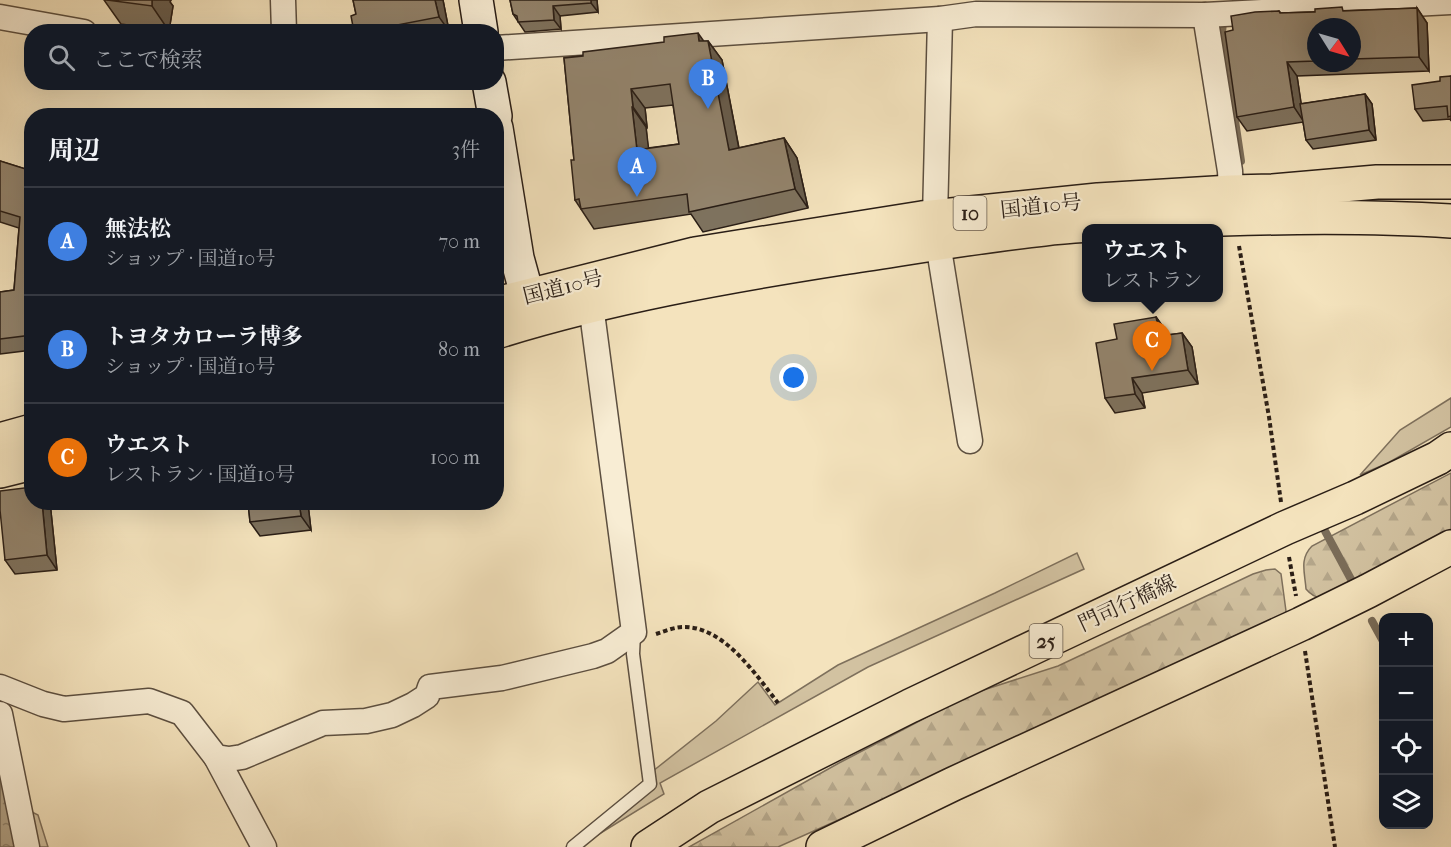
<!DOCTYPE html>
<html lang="ja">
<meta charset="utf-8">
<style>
:root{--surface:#171b24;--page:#242831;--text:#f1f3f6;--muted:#9ea1a6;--line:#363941;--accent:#c59692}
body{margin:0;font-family:"IM FELL French Canon","Noto Serif JP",serif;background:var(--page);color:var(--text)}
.controls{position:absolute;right:18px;bottom:18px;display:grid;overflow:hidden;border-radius:12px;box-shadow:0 6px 24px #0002}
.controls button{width:54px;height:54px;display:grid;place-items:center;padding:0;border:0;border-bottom:2px solid var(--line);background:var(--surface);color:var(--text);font:30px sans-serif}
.compass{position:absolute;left:1307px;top:18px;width:54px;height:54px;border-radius:50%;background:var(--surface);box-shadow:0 6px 24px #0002;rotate:127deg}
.you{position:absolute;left:794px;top:378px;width:21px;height:21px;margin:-15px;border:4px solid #fff;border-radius:50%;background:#1a73e8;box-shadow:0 0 0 9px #1a73e833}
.badge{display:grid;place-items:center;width:39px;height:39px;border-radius:50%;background:var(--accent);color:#fff;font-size:20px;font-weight:700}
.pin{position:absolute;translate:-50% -50px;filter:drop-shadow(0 2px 3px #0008)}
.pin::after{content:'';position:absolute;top:32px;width:21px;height:18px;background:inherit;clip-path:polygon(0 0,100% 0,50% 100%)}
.popup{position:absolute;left:1082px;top:224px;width:141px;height:78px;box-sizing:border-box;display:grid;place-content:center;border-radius:12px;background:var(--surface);filter:drop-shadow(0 2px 4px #0005);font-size:20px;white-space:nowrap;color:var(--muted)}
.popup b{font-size:22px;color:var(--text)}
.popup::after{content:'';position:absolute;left:50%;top:100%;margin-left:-12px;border:12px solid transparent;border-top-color:var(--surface)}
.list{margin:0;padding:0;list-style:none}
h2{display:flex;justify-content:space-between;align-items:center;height:78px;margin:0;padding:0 24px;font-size:26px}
h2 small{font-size:20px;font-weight:400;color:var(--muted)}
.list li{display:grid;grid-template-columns:39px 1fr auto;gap:18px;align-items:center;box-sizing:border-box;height:108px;padding:0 24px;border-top:2px solid var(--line)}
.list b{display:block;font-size:22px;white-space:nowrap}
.list p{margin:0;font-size:20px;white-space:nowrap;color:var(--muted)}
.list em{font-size:20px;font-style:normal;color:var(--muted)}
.icon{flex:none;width:33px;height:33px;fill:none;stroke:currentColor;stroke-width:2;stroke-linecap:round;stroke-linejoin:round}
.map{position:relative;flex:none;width:1451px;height:847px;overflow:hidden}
.search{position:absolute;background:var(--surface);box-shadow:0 6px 24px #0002;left:24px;top:24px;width:480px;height:66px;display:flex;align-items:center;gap:15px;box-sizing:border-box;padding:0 21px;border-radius:24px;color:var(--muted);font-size:22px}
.panel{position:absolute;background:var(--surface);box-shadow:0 6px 24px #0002;left:24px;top:108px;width:480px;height:402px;border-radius:24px}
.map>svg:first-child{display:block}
.green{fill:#d2c2a1;stroke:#7e705c;stroke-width:1.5}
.forest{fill:url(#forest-firs);stroke:#7e705c;stroke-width:1.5}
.water{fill:url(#water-ripples);stroke:#7a6c58;stroke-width:1.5}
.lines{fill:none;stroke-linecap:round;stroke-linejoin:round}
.stream{stroke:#7a6c58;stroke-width:8}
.lane-casing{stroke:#5c4f40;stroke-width:15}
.street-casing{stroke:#5c4f40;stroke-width:27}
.secondary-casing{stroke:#2a1e16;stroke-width:36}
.primary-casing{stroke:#2a1e16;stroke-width:36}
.highway-casing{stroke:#2a1e16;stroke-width:36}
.path{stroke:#2a1e16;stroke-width:4;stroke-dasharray:4.5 3;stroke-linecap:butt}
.lane{stroke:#f8edd4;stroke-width:12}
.street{stroke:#f8edd4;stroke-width:24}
.secondary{stroke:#f8edd4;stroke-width:33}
.primary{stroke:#f4e3bd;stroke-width:33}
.highway{stroke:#f4e3bd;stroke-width:33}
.wall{fill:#7e725e;stroke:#2a1e16;stroke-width:1.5;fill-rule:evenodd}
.shaded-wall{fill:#675c4c;stroke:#2a1e16;stroke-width:1.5}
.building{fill:#93846d;stroke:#2a1e16;stroke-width:1.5;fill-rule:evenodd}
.labels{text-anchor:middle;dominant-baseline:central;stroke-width:4.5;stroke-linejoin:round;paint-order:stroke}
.shield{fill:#f8edd4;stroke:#685c4f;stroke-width:1.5}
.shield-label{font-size:20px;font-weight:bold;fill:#2a1e16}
.street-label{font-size:21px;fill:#2a1e16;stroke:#f8edd4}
</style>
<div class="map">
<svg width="1451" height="847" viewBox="0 0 1451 847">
<defs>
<pattern id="forest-firs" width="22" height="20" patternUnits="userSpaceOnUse" patternTransform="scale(1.5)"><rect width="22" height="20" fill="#d2c2a1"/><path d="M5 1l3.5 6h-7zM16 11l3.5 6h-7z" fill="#b4a68a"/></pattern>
<pattern id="water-ripples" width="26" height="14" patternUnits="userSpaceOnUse" patternTransform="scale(1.5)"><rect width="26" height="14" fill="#afa084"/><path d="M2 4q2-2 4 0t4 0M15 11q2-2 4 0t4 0" fill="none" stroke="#8f826b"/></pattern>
</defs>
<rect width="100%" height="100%" fill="#f4e3bd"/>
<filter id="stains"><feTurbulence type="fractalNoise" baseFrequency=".00333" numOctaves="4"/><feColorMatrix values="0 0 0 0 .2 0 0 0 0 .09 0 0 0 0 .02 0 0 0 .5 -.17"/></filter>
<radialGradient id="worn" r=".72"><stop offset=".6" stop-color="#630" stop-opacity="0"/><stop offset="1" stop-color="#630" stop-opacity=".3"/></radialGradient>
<g class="green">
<path d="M1451,398V427L1388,463L1360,475L1400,430Z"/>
<path d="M1077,553L1084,569L868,667L660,783L664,794L591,839L654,787L653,771L716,721L758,682L775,705L838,665L995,593Z"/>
<path d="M26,809L38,815L48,847H31Z"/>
</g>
<g class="forest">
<path d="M1451,473V529L1325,597C1317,599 1311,595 1306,589C1305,573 1299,559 1312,546Z"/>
<path d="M1275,569L1281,574L1286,611L1284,615L928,780L778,847H689L839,763L971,694L1058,666L1253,574L1266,570Z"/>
</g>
<path class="water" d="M0,765L15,847H0Z"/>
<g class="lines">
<g class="stream">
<path d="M1223,22L1222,33L1241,161"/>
<path d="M1325,531L1353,583"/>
<path d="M1372,621L1384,643"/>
</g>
<g class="lane-casing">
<path id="lane" d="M573,847L650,784L633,654L634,633"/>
</g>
<g class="street-casing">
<g id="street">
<path d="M283,0L284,32"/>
<path d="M1205,15L1230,171L1231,192L1235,208"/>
<path d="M0,17L84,32"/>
<path d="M940,19L935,217L938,243L970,441"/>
<path d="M496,48L940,19L976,14L1205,15L1451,2"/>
<path d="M0,687L43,704L64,709L149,701L182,713L216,757L229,759L242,757L323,723L366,721L392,715L413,705L427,696L430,687L502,678L593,656L607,651L634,632L591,305"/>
<path d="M0,714L27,847"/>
<path d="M216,757L264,847"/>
</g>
</g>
<g class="secondary-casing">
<g id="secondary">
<path d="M476,0L481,32"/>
<path d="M489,82L495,116"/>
<path d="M496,128L517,258L534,320"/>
</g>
</g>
<g class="primary-casing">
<g id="primary">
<path d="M648,847L709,807L910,706L1285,528L1355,498L1438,458L1451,449"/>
<path d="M823,847L953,784L1301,624L1368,591L1451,547"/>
</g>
</g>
<g class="highway-casing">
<g id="highway">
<path d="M496,304L695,254L922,218L1098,200L1231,192L1273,191L1377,182H1451"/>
<path d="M496,332C608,297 727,276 842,258C909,248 977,236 1044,229C1086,224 1128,223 1170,221C1263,217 1358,215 1451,221"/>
<path d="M0,440L32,431"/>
<path d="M0,471L32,463"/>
</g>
</g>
<g class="path">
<path d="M1239,246L1269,417L1281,502"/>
<path d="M1289,557L1296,596"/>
<path d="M656,634C665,631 675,627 683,627C724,626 756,675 778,703"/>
<path d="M1305,651L1335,847"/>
</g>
<use href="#lane" class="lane"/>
<use href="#street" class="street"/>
<use href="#secondary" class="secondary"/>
<use href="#primary" class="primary"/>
<use href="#highway" class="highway"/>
</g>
<g class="wall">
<path d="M104,0H171L170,2L173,6L169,31L121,24Z"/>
<path d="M353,0H443L449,31L354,32L356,14Z"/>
<path d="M510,0H597L598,12L560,16L561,29L525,32L513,14Z"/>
<path d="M1417,8L1427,23L1429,71L1297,76L1301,104L1365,94L1372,104L1376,140L1313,149L1306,140L1303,122L1247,131L1237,117L1233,30L1279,11L1281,13ZM1316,27H1352V63H1316Z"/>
<path d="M708,41L722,60L739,148L784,138L797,158L808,208L703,232L691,214L594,229L575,200L574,160L564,58ZM673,105L679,144L648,148L646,127H647L645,108Z"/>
<path d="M1451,76V121L1450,119L1423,121L1415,109L1440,81Z"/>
<path d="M0,161L32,171V350L0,354V292L14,290L19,228L0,222Z"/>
<path d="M1156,317L1166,331L1167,335L1182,333L1192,347L1198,384L1142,393L1145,408L1115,413L1105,398L1117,339Z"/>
<path d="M32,502H50L57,570L15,574L5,560Z"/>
<path d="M248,502H307L308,504L311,530L260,536L250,522Z"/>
</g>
<g class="shaded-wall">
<path d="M152,0H171L170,2L173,6L169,31L152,6Z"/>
<path d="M435,0H443L449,31L439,17Z"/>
<path d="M591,0H597L598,12L591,3Z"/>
<path d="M553,6L560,16L561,29L554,20Z"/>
<path d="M1417,8L1427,23L1429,71L1419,57Z"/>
<path d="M698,33L710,50L708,41L722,60L743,170L729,150L699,41Z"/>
<path d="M1287,62L1297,76L1304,122L1294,107Z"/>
<path d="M631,89L645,108L647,127L633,107Z"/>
<path d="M1365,94L1372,104L1376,140L1369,130Z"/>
<path d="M632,107L646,127L651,169L637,150Z"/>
<path d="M784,138L797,158L808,208L795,189Z"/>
<path d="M1156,317L1166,331L1170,351L1160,336Z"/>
<path d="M1182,333L1192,347L1198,384L1188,370Z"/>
<path d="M1132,378L1142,393L1145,408L1135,394Z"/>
<path d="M42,502H50L57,570L47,555Z"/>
<path d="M299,502H307L308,504L311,530L301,516Z"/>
</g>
<g class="building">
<path d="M107,0H152V6Z"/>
<path d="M353,0H435L439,17L361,32H354L351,16L356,14Z"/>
<path d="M510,0H591V3L553,6L554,20L518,22L517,16L513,14Z"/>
<path d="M1342,7L1343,11L1417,8L1419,57L1352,59V27H1316V61L1287,62L1294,107L1237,117L1225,32L1233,30L1231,16L1255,12L1279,11L1280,13L1315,12V9Z"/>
<path d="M698,33L699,41H708L729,150L784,138L795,189L689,212L687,194L581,209L579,199L575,200L571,160H574L564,58L583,56V52L664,42V37ZM670,84L679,144L637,150L632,107H633L631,89Z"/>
<path d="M1451,76V116L1448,117L1447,106L1415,109L1412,85L1440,81V77Z"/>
<path d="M1365,94L1369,130L1306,140L1300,104Z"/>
<path d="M0,161L32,171V335L0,339V292L14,290L20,217L0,211Z"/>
<path d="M1156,317L1160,336L1182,333L1188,370L1132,378L1135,394L1105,398L1096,343L1117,339L1114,324Z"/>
<path d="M32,487V502H42L47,555L5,560L0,510V491Z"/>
<path d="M248,502H299L301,516L250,522Z"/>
</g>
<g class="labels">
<g class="shield">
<rect x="953.5" y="196" width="33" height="34" rx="4.5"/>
<rect x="1029.5" y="624" width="33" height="34" rx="4.5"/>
</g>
<g class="shield-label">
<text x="970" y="213">10</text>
<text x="1046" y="641">25</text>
</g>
<g class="street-label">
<text transform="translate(1041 206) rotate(-6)">国道10号</text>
<text transform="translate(563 287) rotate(-14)">国道10号</text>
<text transform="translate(1127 603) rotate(-25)">門司行橋線</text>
</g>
</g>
<rect width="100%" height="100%" filter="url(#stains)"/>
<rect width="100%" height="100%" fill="url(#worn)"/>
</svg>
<div class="controls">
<button>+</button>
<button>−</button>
<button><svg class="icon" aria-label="locate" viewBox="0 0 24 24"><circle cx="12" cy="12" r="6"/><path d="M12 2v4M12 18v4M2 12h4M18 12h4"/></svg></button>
<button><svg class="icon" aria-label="layers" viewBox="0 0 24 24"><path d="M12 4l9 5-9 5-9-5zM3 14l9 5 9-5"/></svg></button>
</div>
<svg class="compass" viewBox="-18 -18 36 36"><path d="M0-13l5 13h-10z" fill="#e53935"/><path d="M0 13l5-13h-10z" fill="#9ea1a6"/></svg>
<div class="you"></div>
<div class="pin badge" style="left:637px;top:197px;background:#3f7fe0">A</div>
<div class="pin badge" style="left:708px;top:109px;background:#3f7fe0">B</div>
<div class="pin badge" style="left:1152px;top:371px;background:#e8710a">C</div>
<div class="popup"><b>ウエスト</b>レストラン</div>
<div class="search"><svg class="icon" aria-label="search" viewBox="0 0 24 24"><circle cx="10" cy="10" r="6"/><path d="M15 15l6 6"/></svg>ここで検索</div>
<section class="panel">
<h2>周辺<small>3件</small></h2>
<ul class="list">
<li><span class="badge" style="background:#3f7fe0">A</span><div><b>無法松</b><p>ショップ · 国道10号</p></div><em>70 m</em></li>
<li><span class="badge" style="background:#3f7fe0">B</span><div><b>トヨタカローラ博多</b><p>ショップ · 国道10号</p></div><em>80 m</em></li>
<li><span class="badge" style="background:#e8710a">C</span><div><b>ウエスト</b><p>レストラン · 国道10号</p></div><em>100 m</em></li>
</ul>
</section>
</div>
